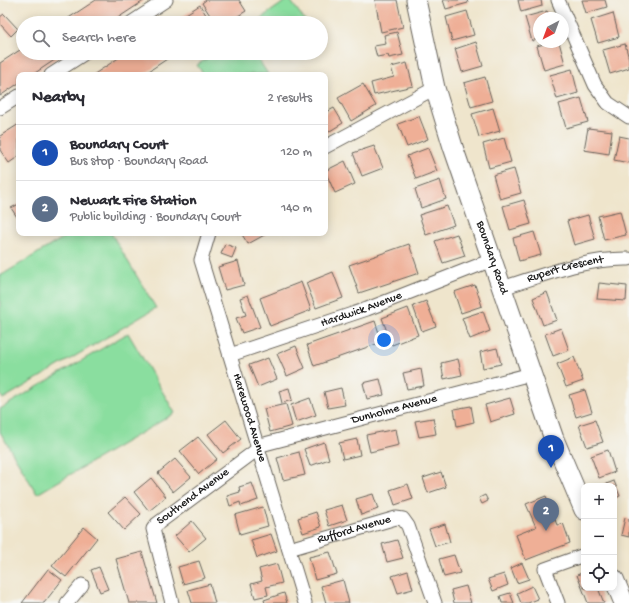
<!DOCTYPE html>
<meta charset="utf-8">
<style>
:root{--surface:#fff;--page:#f7f7f7;--text:#2b2b33;--muted:#7c7c81;--line:#e1e1e2;--accent:#b5179e}
body{margin:0;font-family:"Gochi Hand",sans-serif;background:var(--page);color:var(--text)}
.controls{position:absolute;right:12px;bottom:12px;display:grid;overflow:hidden;border-radius:8px;box-shadow:0 2px 10px #0003}
.controls button{width:36px;height:36px;display:grid;place-items:center;padding:0;border:0;border-bottom:1px solid var(--line);background:var(--surface);color:var(--text);font:20px sans-serif}
.compass{position:absolute;left:533px;top:12px;width:36px;height:36px;border-radius:50%;background:var(--surface);box-shadow:0 2px 10px #0003;rotate:221deg}
.you{position:absolute;left:384px;top:340px;width:14px;height:14px;margin:-10px;border:3px solid #fff;border-radius:50%;background:#1a73e8;box-shadow:0 0 0 6px #1a73e833}
.badge{display:grid;place-items:center;width:26px;height:26px;border-radius:50%;background:var(--accent);color:#fff;font-size:13px;font-weight:700}
.pin{position:absolute;translate:-50% -33px;filter:drop-shadow(0 1px 2px #0008)}
.pin::after{content:'';position:absolute;top:21px;width:14px;height:12px;background:inherit;clip-path:polygon(0 0,100% 0,50% 100%)}
.list{margin:0;padding:0;list-style:none}
h2{display:flex;justify-content:space-between;align-items:center;height:52px;margin:0;padding:0 16px;font-size:17px}
h2 small{font-size:13px;font-weight:400;color:var(--muted)}
.list li{display:grid;grid-template-columns:26px 1fr auto;gap:12px;align-items:center;box-sizing:border-box;height:56px;padding:0 16px;border-top:1px solid var(--line)}
.list b{display:block;font-size:15px;white-space:nowrap}
.list p{margin:0;font-size:13px;white-space:nowrap;color:var(--muted)}
.list em{font-size:13px;font-style:normal;color:var(--muted)}
.icon{flex:none;width:22px;height:22px;fill:none;stroke:currentColor;stroke-width:2;stroke-linecap:round;stroke-linejoin:round}
.map{position:relative;flex:none;width:629px;height:603px;overflow:hidden}
.search{position:absolute;background:var(--surface);box-shadow:0 2px 10px #0003;left:16px;top:16px;width:312px;height:44px;display:flex;align-items:center;gap:10px;box-sizing:border-box;padding:0 14px;border-radius:22px;color:var(--muted);font-size:15px}
.panel{position:absolute;background:var(--surface);box-shadow:0 2px 10px #0003;left:16px;top:72px;width:312px;height:164px;border-radius:8px}
.map>svg:first-child{display:block}
.green{fill:#8ade9f;stroke:#537d5e}
.building{fill:#efaf96}
.lines{fill:none;stroke-linecap:round;stroke-linejoin:round}
.street-casing{stroke:#66625a;stroke-width:15}
.secondary-casing{stroke:#66625a;stroke-width:21}
.street{stroke:#fff;stroke-width:13}
.secondary{stroke:#fff;stroke-width:19}
.labels{text-anchor:middle;dominant-baseline:central;stroke-width:4;stroke-linejoin:round;paint-order:stroke}
.street-label{font-size:12px;fill:#1c1c1c;stroke:#f6f6f2}
</style>
<div class="map">
<svg width="629" height="603" viewBox="0 0 629 603">
<rect width="100%" height="100%" fill="#f6f6f2"/>
<filter id="ink" filterUnits="userSpaceOnUse"><feTurbulence type="fractalNoise" baseFrequency=".025" numOctaves="2"/><feDisplacementMap in="SourceGraphic" scale="8" xChannelSelector="R" yChannelSelector="G"/><feConvolveMatrix kernelMatrix="1 2 1 2 8 2 1 2 1" color-interpolation-filters="sRGB"/></filter>
<filter id="wash" filterUnits="userSpaceOnUse"><feTurbulence type="fractalNoise" baseFrequency=".012" numOctaves="4" result="noise"/><feDisplacementMap in="SourceGraphic" scale="16" xChannelSelector="R" yChannelSelector="G"/><feGaussianBlur stdDeviation="0.9" result="paint"/><feColorMatrix in="noise" values="0 0 0 0 0 0 0 0 0 0 0 0 0 0 0 0 0 1.4 0 .05"/><feComposite in="paint" operator="in"/></filter>
<g filter="url(#wash)">
<rect width="100%" height="100%" fill="#efe5cc"/>
<g class="green">
<path d="M287,0H290L307,23H254Z"/>
<path d="M215,53H254L268,74L204,75L197,65Z"/>
<path d="M71,233H111L156,308L3,399L0,394V276Z"/>
<path d="M128,333L175,413L37,494L0,432V409Z"/>
</g>
<g id="blocks">
<g class="building">
<path d="M96,0H145L110,23H61Z"/>
<path d="M206,0H239L246,11L227,23H215L202,3Z"/>
<path d="M375,0H397L403,27L381,32Z"/>
<path d="M443,0H467L468,3L446,9Z"/>
<path d="M518,0H541L542,6L521,12Z"/>
<path d="M582,0H605L607,7L586,13Z"/>
<path d="M200,5L211,23H172Z"/>
<path d="M467,11L474,35L452,41L446,17Z"/>
<path d="M547,11L549,18H539V38L532,41L525,17Z"/>
<path d="M613,13L619,37L598,43L591,20Z"/>
<path d="M4,14L18,29L11,36L0,24V17Z"/>
<path d="M397,32L403,55L389,58L388,55L377,57L374,46L386,44L384,35Z"/>
<path d="M476,42L483,66L462,72L455,49Z"/>
<path d="M551,42H559L565,64L544,70L537,46Z"/>
<path d="M625,44L629,59V68L610,74L603,50Z"/>
<path d="M23,48V53H65L32,75H19V83L0,96V63Z"/>
<path d="M126,53H176L143,75H93Z"/>
<path d="M407,63L413,86L374,95L371,83L394,77L391,67Z"/>
<path d="M572,69L578,93L557,99L550,75Z"/>
<path d="M485,77L492,101L471,107L464,83Z"/>
<path d="M363,84L376,106L351,121L338,98Z"/>
<path d="M581,98L588,122L566,128L559,104Z"/>
<path d="M334,108L343,123L325,134V113Z"/>
<path d="M493,108L500,131L479,137L472,114Z"/>
<path d="M419,116L428,139L407,147L398,124Z"/>
<path d="M19,124V156L9,163L0,150V136Z"/>
<path d="M588,128L612,131L609,154L584,150Z"/>
<path d="M619,136L629,138V163L614,160Z"/>
<path d="M504,138L511,162L489,168L483,144Z"/>
<path d="M374,146L383,168L362,176L353,153Z"/>
<path d="M428,148L437,171L416,179L407,156Z"/>
<path d="M345,161L355,184L335,193L325,171Z"/>
<path d="M514,169L521,193L500,199L493,175Z"/>
<path d="M440,180L446,199L421,208L415,189Z"/>
<path d="M524,200L531,224L510,230L503,206Z"/>
<path d="M19,204V220L11,208Z"/>
<path d="M447,206L454,225L426,235L419,215Z"/>
<path d="M620,211L626,235L604,240L598,216Z"/>
<path d="M588,215L595,239L574,245L567,221Z"/>
<path d="M534,232L541,255L519,261L513,238Z"/>
<path d="M241,233H268L248,244Z"/>
<path d="M457,234L465,256L443,263L435,241Z"/>
<path d="M225,244L236,248L232,258L221,254Z"/>
<path d="M409,244L419,273L359,293L349,265Z"/>
<path d="M238,261L244,285L225,290L218,267Z"/>
<path d="M333,272L343,298L316,308L306,283Z"/>
<path d="M301,282L311,310L270,326L260,298Z"/>
<path d="M599,283L627,286L626,301L597,299Z"/>
<path d="M475,285L482,306L461,313L454,292Z"/>
<path d="M547,292L557,320L543,325L533,298Z"/>
<path d="M248,295L260,327L242,333L236,318L246,315L240,298Z"/>
<path d="M426,301L436,326L422,331L413,306Z"/>
<path d="M408,308L418,335L392,345L382,318Z"/>
<path d="M483,311L490,331L470,339L462,318Z"/>
<path d="M375,321L382,342L314,366L307,345Z"/>
<path d="M561,328L569,350L553,356L545,334Z"/>
<path d="M296,346L305,368L287,376L277,354Z"/>
<path d="M497,348L501,364L483,368L480,352Z"/>
<path d="M574,357L583,381L566,387L557,364Z"/>
<path d="M268,358L277,379L258,387L249,365Z"/>
<path d="M458,359L462,375L444,379L441,363Z"/>
<path d="M421,369L424,386L407,389L403,373Z"/>
<path d="M380,379L384,395L367,399L363,383Z"/>
<path d="M289,388L292,400L282,403L279,391Z"/>
<path d="M341,388L345,405L328,408L324,392Z"/>
<path d="M585,390L592,412L576,417L569,395Z"/>
<path d="M310,398L316,415L296,422L291,405Z"/>
<path d="M510,398L515,414L490,422L485,405Z"/>
<path d="M286,404L292,426L270,432L264,409Z"/>
<path d="M471,406L474,422L457,426L454,409Z"/>
<path d="M433,418L436,434L419,437L415,421Z"/>
<path d="M226,420L241,439L223,453L208,434Z"/>
<path d="M595,420L603,442L587,447L579,425Z"/>
<path d="M396,429L399,445L370,452L366,435Z"/>
<path d="M198,437L217,459L199,474L180,451Z"/>
<path d="M357,439L360,455L343,459L339,443Z"/>
<path d="M324,442L329,459L310,466L304,449Z"/>
<path d="M608,450L615,472L599,478L591,456Z"/>
<path d="M299,452L305,475L283,480L277,458Z"/>
<path d="M175,459L191,477L173,492L158,473Z"/>
<path d="M441,472L446,487L428,493L423,478Z"/>
<path d="M151,478L166,497L149,511L134,492Z"/>
<path d="M614,481L620,496L614,499V486H601Z"/>
<path d="M252,483L258,500L241,506L240,502L230,506L227,496L240,492L239,487Z"/>
<path d="M408,484L413,499L395,505L390,490Z"/>
<path d="M373,494L378,509L361,515L356,499Z"/>
<path d="M485,495L488,501L482,504L479,498Z"/>
<path d="M546,496L557,525L563,523L570,543L526,560L516,535L536,527L526,504Z"/>
<path d="M125,497L141,514L124,530L108,512Z"/>
<path d="M342,505L347,520L329,526L324,510Z"/>
<path d="M263,507L268,526L240,534L235,515Z"/>
<path d="M316,512L321,527L303,533L298,518Z"/>
<path d="M625,518L629,519V537L621,535Z"/>
<path d="M192,521L206,538L189,552L175,536Z"/>
<path d="M445,524L450,542L435,546L429,529Z"/>
<path d="M84,527L97,538L66,577L52,566Z"/>
<path d="M271,534L277,551L257,558L251,540Z"/>
<path d="M397,540L403,558L387,562L382,544Z"/>
<path d="M142,552L157,603H129L116,559Z"/>
<path d="M330,552L337,574L315,580L309,557Z"/>
<path d="M454,555L460,573L444,577L439,559Z"/>
<path d="M199,561L205,578L183,584L178,567Z"/>
<path d="M522,563L529,579L517,583L511,568Z"/>
<path d="M277,564L282,583L266,587L268,595L255,598L251,584L262,581L259,569Z"/>
<path d="M99,567L108,589L100,592L91,570Z"/>
<path d="M48,569L62,580L44,603H22Z"/>
<path d="M408,571L413,589L398,593L392,576Z"/>
<path d="M584,572V588H598L604,603H588L577,575Z"/>
<path d="M504,574L508,585L493,591L488,579Z"/>
<path d="M343,580L349,603H326L321,586Z"/>
<path d="M210,584L215,603H192L188,590Z"/>
<path d="M466,586L471,603H454L451,590Z"/>
<path d="M532,586L538,599L528,603H521L517,593Z"/>
<path d="M284,593L287,603H265L264,600Z"/>
<path d="M510,593L514,603H502L500,596Z"/>
</g>
</g>
</g>
<g filter="url(#ink)">
<use href="#blocks" fill-opacity="0" stroke="#66625a" stroke-width="1"/>
<g class="lines">
<g class="street-casing">
<g id="street">
<path d="M558,0L595,85L608,103L629,117"/>
<path d="M131,23L166,0"/>
<path d="M51,75L85,53"/>
<path d="M0,108L19,96"/>
<path d="M325,147L435,88"/>
<path id="s1" d="M209,233L201,260L305,603"/>
<path id="s2" d="M502,288C544,275 585,258 629,259"/>
<path id="s3" d="M230,355L367,309L492,260"/>
<path id="s4" d="M257,446L531,374"/>
<path id="s5" d="M289,549L396,518L403,519L408,526L435,603"/>
<path d="M67,603L82,585"/>
<path id="s6" d="M172,603L153,529L157,524L258,449"/>
<path d="M558,603L545,569L584,555"/>
</g>
</g>
<g class="secondary-casing">
<g id="secondary">
<path id="s7" d="M416,0L435,88L453,147L554,439L584,510"/>
<path d="M614,579L624,603"/>
</g>
</g>
<use href="#street" class="street"/>
<use href="#secondary" class="secondary"/>
</g>
</g>
<g class="labels">
<g class="street-label">
<text stroke="none"><textPath href="#s7" startOffset="269">Boundary Road</textPath></text>
<text stroke="none"><textPath href="#s2" startOffset="66">Rupert Crescent</textPath></text>
<text stroke="none"><textPath href="#s3" startOffset="139">Hardwick Avenue</textPath></text>
<text stroke="none"><textPath href="#s4" startOffset="142">Dunholme Avenue</textPath></text>
<text stroke="none"><textPath href="#s1" startOffset="193">Harewood Avenue</textPath></text>
<text stroke="none"><textPath href="#s6" startOffset="128">Southend Avenue</textPath></text>
<text stroke="none"><textPath href="#s5" startOffset="68">Rufford Avenue</textPath></text>
</g>
</g>
</svg>
<div class="controls">
<button>+</button>
<button>−</button>
<button><svg class="icon" aria-label="locate" viewBox="0 0 24 24"><circle cx="12" cy="12" r="6"/><path d="M12 2v4M12 18v4M2 12h4M18 12h4"/></svg></button>
</div>
<svg class="compass" viewBox="-18 -18 36 36"><path d="M0-13l5 13h-10z" fill="#e53935"/><path d="M0 13l5-13h-10z" fill="#7c7c81"/></svg>
<div class="you"></div>
<div class="pin badge" style="left:551px;top:468px;background:#1a4fb4">1</div>
<div class="pin badge" style="left:546px;top:531px;background:#5c6f8a">2</div>
<div class="search"><svg class="icon" aria-label="search" viewBox="0 0 24 24"><circle cx="10" cy="10" r="6"/><path d="M15 15l6 6"/></svg>Search here</div>
<section class="panel">
<h2>Nearby<small>2 results</small></h2>
<ul class="list">
<li><span class="badge" style="background:#1a4fb4">1</span><div><b>Boundary Court</b><p>Bus stop · Boundary Road</p></div><em>120 m</em></li>
<li><span class="badge" style="background:#5c6f8a">2</span><div><b>Newark Fire Station</b><p>Public building · Boundary Court</p></div><em>140 m</em></li>
</ul>
</section>
</div>
